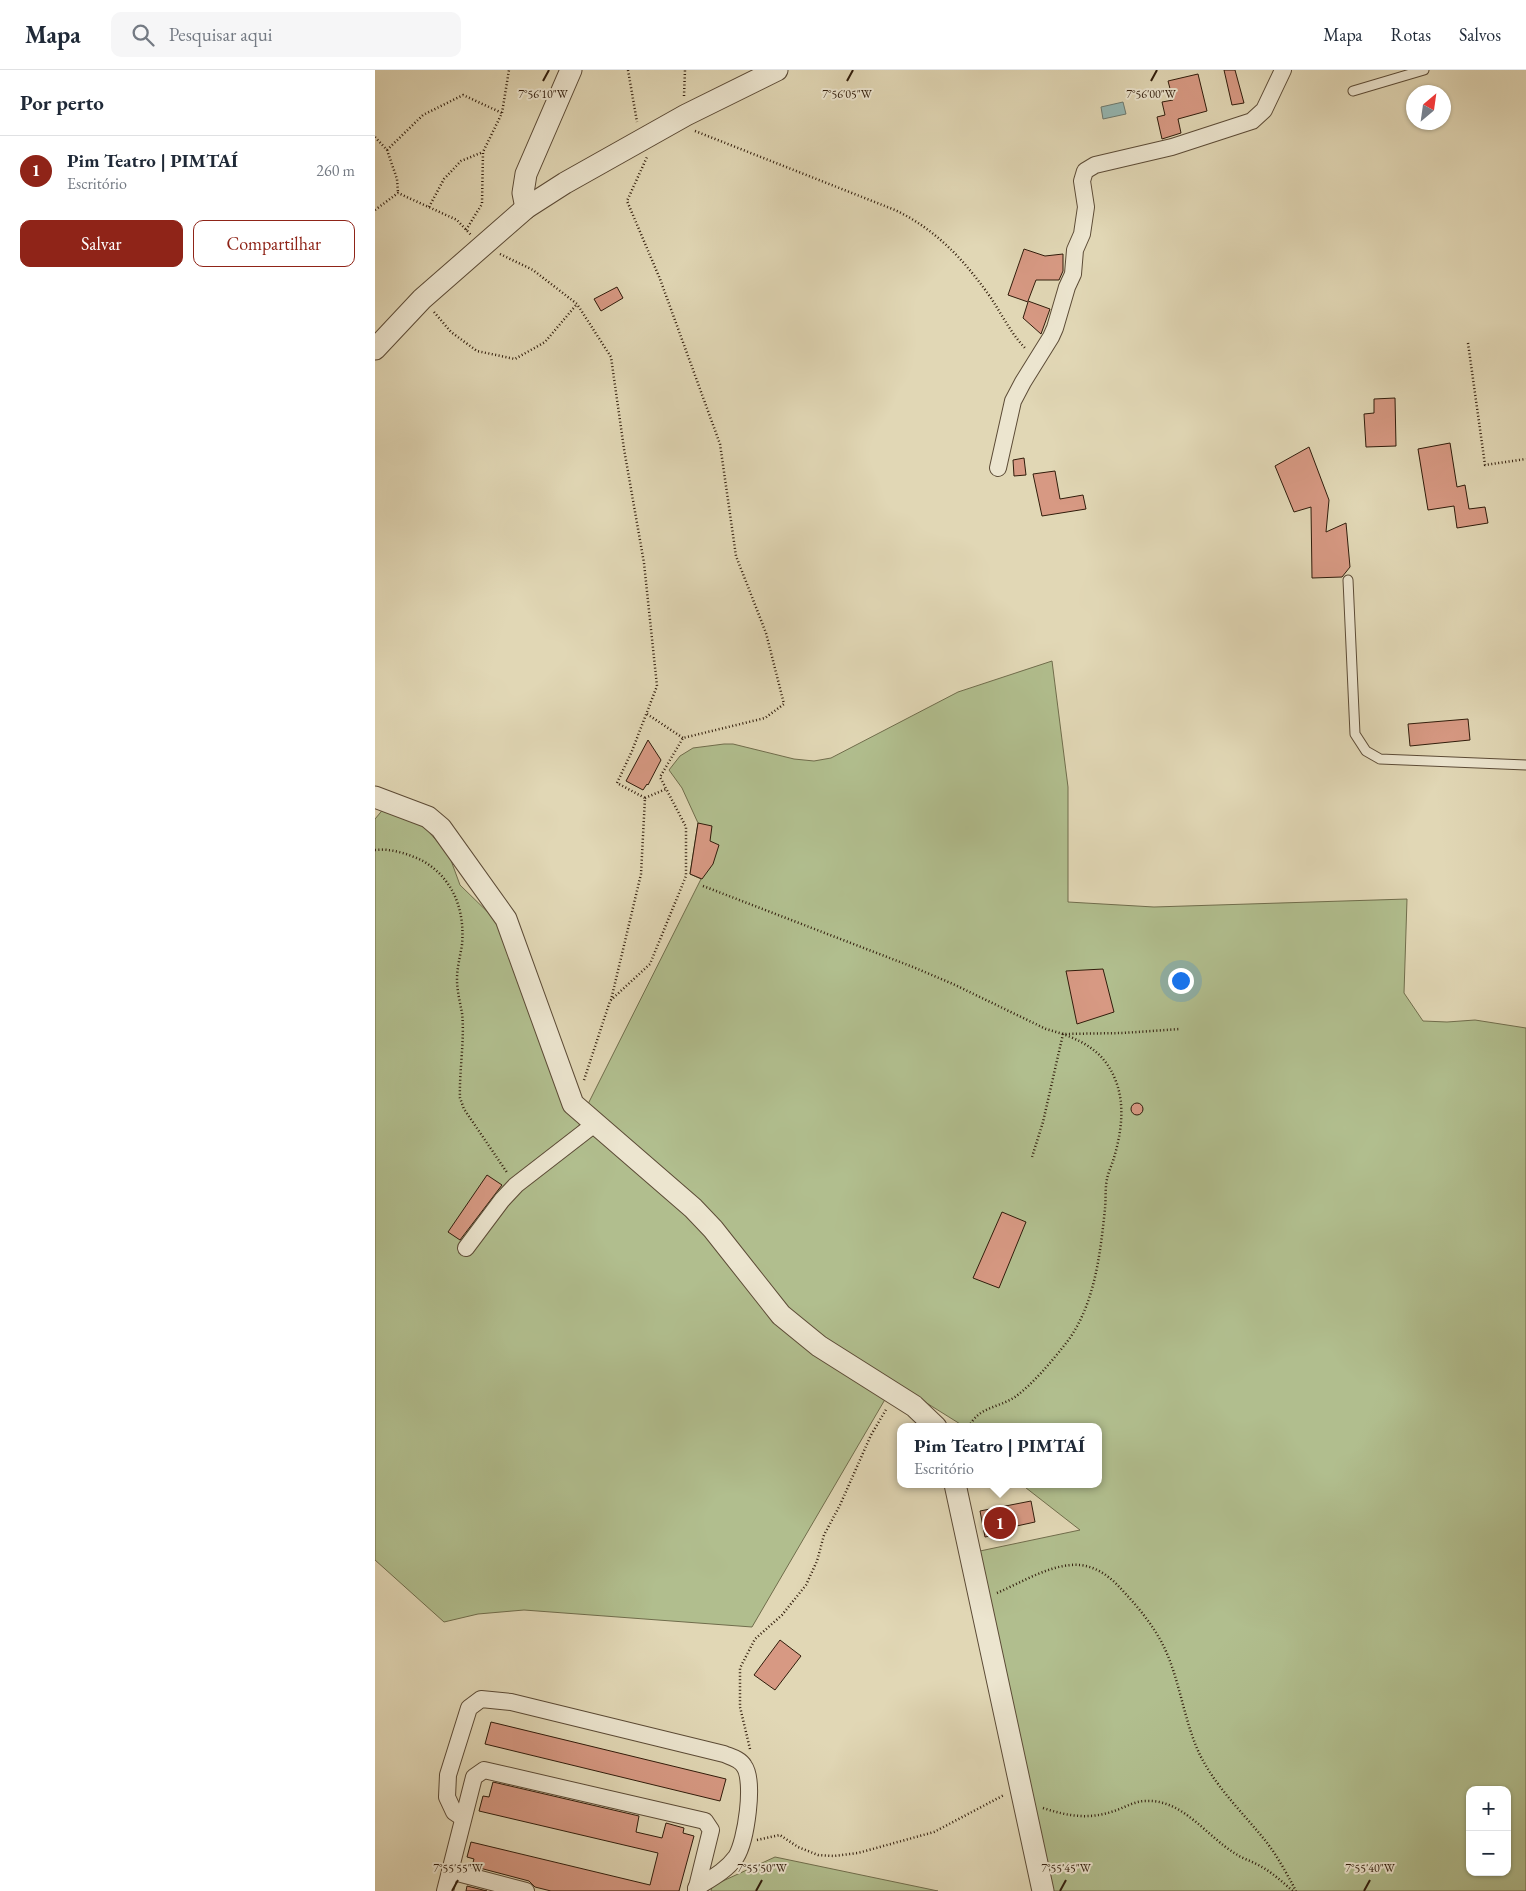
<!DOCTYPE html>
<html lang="pt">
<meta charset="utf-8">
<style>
:root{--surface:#fff;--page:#f6f6f7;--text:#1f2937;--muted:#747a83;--line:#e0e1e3;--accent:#8f2418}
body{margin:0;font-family:"EB Garamond",serif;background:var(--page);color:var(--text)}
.controls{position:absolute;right:15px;bottom:15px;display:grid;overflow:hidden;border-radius:10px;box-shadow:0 1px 4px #0004}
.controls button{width:45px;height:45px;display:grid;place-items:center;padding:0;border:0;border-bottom:1px solid var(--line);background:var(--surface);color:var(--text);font:25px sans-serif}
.compass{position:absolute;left:1031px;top:15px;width:45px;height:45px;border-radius:50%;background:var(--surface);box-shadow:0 1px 4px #0004;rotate:29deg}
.you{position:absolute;left:805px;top:910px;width:18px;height:18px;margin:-12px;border:4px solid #fff;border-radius:50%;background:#1a73e8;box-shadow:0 0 0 8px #1a73e833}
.badge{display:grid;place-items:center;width:32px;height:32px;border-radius:50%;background:var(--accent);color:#fff;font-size:16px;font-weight:700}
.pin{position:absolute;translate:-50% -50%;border:2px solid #fff;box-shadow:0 1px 5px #0006}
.popup{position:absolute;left:522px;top:1353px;width:205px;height:65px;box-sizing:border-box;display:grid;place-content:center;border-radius:10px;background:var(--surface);filter:drop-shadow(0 1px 4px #0005);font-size:16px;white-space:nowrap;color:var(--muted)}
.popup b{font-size:19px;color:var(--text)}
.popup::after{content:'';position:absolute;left:50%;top:100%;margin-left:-10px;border:10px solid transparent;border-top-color:var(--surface)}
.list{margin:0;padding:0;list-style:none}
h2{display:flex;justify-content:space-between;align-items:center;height:65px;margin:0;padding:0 20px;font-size:21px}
h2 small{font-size:16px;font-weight:400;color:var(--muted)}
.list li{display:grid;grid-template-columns:32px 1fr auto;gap:15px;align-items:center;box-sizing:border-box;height:70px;padding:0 20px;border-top:1px solid var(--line)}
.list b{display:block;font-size:19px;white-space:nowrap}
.list p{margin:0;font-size:16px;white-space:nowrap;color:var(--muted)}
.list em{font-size:16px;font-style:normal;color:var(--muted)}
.actions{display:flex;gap:10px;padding:15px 20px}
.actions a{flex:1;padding:11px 0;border:1px solid var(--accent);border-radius:10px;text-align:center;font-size:18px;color:var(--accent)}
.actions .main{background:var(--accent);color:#fff}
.icon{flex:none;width:28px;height:28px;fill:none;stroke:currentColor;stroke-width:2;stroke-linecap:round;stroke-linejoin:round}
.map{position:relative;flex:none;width:1151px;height:1821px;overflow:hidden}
header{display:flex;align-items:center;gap:30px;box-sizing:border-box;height:70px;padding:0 25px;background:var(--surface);border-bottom:1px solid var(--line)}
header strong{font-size:24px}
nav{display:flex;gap:28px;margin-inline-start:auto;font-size:18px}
.search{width:350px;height:45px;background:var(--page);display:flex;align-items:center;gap:12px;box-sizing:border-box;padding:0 18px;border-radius:10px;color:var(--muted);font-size:19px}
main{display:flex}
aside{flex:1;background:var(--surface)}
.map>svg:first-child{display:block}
.green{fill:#b1be8e;stroke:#706d4c;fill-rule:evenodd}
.water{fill:#95b8b4;stroke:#6d7a70}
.building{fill:#d79983;stroke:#301c0b}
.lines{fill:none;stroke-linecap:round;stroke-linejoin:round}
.service-casing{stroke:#5c4b36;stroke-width:11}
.minor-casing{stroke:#5c4b36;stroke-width:18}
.tertiary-casing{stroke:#5c4b36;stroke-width:23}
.path{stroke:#301c0b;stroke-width:2.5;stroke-dasharray:1 2.5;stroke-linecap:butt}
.service{stroke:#ece5cf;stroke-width:9}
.minor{stroke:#ece5cf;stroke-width:16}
.tertiary{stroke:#ece5cf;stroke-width:21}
.ticks{fill:none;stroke:#301c0b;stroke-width:2}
.ticks-label{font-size:12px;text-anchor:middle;fill:#301c0b;stroke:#ece5cf;stroke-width:4;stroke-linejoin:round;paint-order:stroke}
</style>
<header>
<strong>Mapa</strong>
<div class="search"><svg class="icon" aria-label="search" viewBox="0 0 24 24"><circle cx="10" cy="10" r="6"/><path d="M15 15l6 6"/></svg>Pesquisar aqui</div>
<nav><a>Mapa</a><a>Rotas</a><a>Salvos</a></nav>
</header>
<main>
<aside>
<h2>Por perto<small></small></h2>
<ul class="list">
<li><span class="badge">1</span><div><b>Pim Teatro | PIMTAÍ</b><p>Escritório</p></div><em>260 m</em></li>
</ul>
<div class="actions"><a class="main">Salvar</a><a>Compartilhar</a></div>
</aside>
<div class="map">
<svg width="1151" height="1821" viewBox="0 0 1151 1821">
<rect width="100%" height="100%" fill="#e1d7b5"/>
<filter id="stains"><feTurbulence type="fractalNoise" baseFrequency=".004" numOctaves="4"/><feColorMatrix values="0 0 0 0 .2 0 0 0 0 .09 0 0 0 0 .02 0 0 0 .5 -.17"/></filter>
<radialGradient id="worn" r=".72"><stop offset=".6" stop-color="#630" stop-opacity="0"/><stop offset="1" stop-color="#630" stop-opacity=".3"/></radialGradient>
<g class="green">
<path d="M677,591L693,717V832L779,837L1032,829L1029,923L1048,951L1072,952L1100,950L1151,958V1821H674L605,1481L705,1460L646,1414H724V1357H590L465,1279L421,1247L212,1036L326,809L315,804L323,753L307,718L294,700L305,686L318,678L349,674H358L419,689L439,691L456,688L583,622ZM1095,1720H1132V1802H1095Z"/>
<path d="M10,737L47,754L74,785L85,815L126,855L207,1050L204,1055L215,1065L218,1062L289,1120L359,1193L512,1326L377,1557L149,1540L103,1544L69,1552L0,1490V749Z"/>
<path d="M400,1787L563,1821H336L337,1816Z"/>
</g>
<path class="water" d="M748,32L751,44L728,49L726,37Z"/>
<g class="building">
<path d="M849,0H860L869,33L857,35Z"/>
<path d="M823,4L832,41L803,49L806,63L787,69L782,47L790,45L787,32L798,30L793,11Z"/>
<path d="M649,179L670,186L688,184V201L684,210H661L653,231L675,239L666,264L648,248L653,232L633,225Z"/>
<path d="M242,217L248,228L226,241L219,229Z"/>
<path d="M1020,328L1021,376L991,377L989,344L999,343V329Z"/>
<path d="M1075,373L1082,417L1090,415L1094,439L1110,437L1113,453L1082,458L1079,436L1053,440L1043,379Z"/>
<path d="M934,377L954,430L951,462L971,453L975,497L967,507L937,508L936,437L919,442L900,396Z"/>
<path d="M649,388L651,405L639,406L638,390Z"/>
<path d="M680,401L685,429L708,425L711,439L667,446L658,404Z"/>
<path d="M1093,649L1095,670L1035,676L1033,654Z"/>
<path d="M273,670L286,690L273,715L272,714L268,720L251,711Z"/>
<path d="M323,753L337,756L335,771L344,775L338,794L327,809L315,804Z"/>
<path d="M728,899L739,942L702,954L691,901Z"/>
<circle cx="762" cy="1039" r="6"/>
<path d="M112,1105L127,1115L85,1170L73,1162Z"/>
<path d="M627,1142L651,1152L624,1218L598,1208Z"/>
<path d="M656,1431L660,1452L628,1459L629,1463L610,1467L605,1441Z"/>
<path d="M405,1570L426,1586L400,1620L379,1605Z"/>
<path d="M116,1652L351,1709L345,1731L110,1674Z"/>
<path d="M118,1712L264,1746L261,1762L287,1768L291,1753L309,1758L308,1763L319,1766L304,1821H176L160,1817L154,1811L97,1796L99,1789L92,1787L96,1772L275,1815L283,1783L104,1741L108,1726L114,1727Z"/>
<path d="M92,1816L112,1821H91Z"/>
</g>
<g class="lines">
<g class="service-casing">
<g id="service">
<path d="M978,21L1049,0"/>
<path d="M973,510L980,664L991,681L1005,689L1151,695"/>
</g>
</g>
<g class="minor-casing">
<g id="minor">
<path d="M623,398L638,331L648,312L676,267L680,258L692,217L698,204L700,180L707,164L711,137L707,111L710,101L720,95L797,77L877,51L889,40L908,0"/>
<path d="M91,1178L127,1130L141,1115L221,1053"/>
<path d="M88,1748L79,1742L72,1727L73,1705L94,1638L106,1629L136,1632L349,1684C356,1687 365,1689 369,1696C380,1711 371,1771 361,1787C351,1801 335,1809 321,1818"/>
<path d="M75,1801L151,1821"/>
<path d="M70,1821L99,1707L109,1700L330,1751L336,1760L321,1821"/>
</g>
</g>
<g class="tertiary-casing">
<g id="tertiary">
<path d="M151,138L148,123L151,104L196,0"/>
<path d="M0,279L47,229L151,138L190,113L311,45L402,0"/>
<path d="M0,727L53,747L66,758L131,849L198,1034L318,1138L338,1159L406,1245L444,1276L539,1336L561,1357"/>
<path d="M580,1414L668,1821"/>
</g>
</g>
<g class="path">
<path d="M253,0L262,52"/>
<path d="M309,26L310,0"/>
<path d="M320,61L520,140C562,160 590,191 616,228C627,245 637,265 651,279"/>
<path d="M0,67L12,80L22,109L23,123"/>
<path d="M12,80L48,45L88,25L127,43"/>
<path d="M54,137L69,109L86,91L108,82"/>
<path d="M0,140L23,123L82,150L96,165"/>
<path d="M91,160L107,134L108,82L127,43L134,0"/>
<path d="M125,184L158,200L202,234L236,287L249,379L269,493L282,616L257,681L242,713L270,728L266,804L236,930"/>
<path d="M59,242L76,262L102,281L140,289L170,272L202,234"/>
<path d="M1093,273L1110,395L1151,389"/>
<path d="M272,644L308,668"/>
<path d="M270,728L291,719"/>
<path d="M0,780C15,778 34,784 48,791C79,809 90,841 87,875C85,887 82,898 82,909C82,921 85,932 87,943C90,969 84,1001 85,1028L89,1039L133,1104"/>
<path d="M328,816L538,897L578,914L671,959L688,964L748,963L805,959"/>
<path d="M209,1010L235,931L275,894L311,806V757L285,707L308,668L390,648L409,634L391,563L361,486L345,374L285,209L252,131L272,87"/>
<path d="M594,1357C603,1337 623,1338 640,1327C659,1313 677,1291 692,1272C720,1234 725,1185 730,1139C731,1129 730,1118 732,1109C733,1103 736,1097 738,1091C746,1065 751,1035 740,1009C730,984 712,973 688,964L668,1052L657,1087"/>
<path d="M622,1523C645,1513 671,1497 696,1495C718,1493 735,1506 748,1521C763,1537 777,1554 787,1573C805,1608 808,1649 825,1685C841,1717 867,1742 889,1769C902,1785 912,1804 921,1821"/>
<path d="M375,1679L365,1637V1598L380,1569L407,1545L431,1515L442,1491L449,1465L465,1435L496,1365L512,1338"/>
<path d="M668,1738C692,1746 714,1750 739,1741C749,1738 759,1731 771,1731C808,1729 832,1767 861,1784C868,1789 877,1791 885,1796C897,1802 907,1812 918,1821"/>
<path d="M382,1770L405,1765L423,1777L443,1785L459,1786L483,1783L559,1762L629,1725"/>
</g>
<use href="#service" class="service"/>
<use href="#minor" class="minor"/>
<use href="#tertiary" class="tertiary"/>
</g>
<path class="ticks" d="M168,11L174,0M472,11L478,0M776,11L782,0M77,1821L83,1810M381,1821L387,1810M685,1821L691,1810M989,1821L995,1810"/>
<g class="ticks-label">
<text x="168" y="28">7°56'10"W</text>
<text x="472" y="28">7°56'05"W</text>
<text x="776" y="28">7°56'00"W</text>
<text x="83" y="1802">7°55'55"W</text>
<text x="387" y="1802">7°55'50"W</text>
<text x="691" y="1802">7°55'45"W</text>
<text x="995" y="1802">7°55'40"W</text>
</g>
<rect width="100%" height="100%" filter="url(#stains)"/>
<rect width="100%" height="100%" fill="url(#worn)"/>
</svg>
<div class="controls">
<button>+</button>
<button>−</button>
</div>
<svg class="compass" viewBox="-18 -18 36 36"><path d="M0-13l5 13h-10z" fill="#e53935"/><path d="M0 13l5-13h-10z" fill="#747a83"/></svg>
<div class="you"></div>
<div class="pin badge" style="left:625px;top:1453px">1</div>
<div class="popup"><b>Pim Teatro | PIMTAÍ</b>Escritório</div>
</div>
</main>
